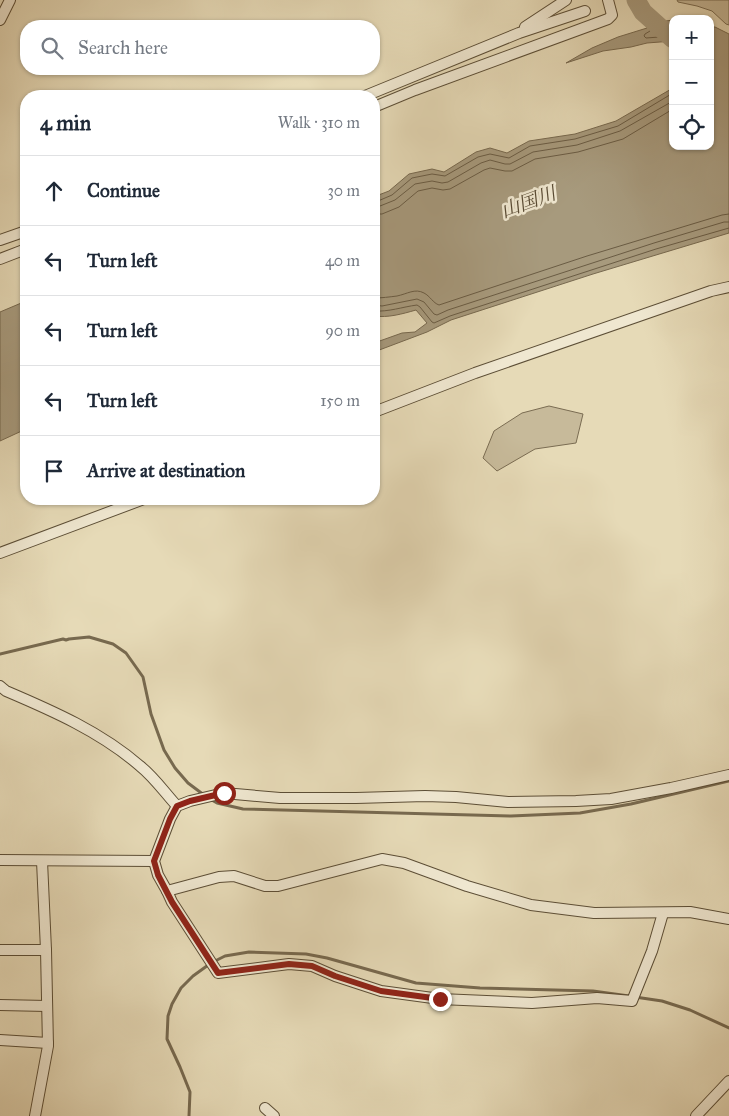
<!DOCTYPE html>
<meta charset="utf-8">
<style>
:root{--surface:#fff;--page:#f2f2f3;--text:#1f2937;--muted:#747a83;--line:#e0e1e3}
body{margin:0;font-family:"IM FELL Great Primer","Noto Serif JP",serif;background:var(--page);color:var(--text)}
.controls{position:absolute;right:15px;top:15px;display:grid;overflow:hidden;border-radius:10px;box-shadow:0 1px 4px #0004}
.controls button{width:45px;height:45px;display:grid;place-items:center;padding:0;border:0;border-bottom:1px solid var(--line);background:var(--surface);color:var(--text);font:25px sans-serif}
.stop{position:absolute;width:15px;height:15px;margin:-11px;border:4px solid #8f2418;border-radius:50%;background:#fff}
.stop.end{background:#8f2418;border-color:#fff;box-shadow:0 1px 5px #0008}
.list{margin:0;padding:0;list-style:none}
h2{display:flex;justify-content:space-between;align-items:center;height:65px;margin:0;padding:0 20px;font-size:21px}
h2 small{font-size:16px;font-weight:400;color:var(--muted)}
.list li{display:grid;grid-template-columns:32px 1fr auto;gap:15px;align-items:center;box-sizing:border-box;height:70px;padding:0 20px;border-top:1px solid var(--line)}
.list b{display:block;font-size:19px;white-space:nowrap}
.list em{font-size:16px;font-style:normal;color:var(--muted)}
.icon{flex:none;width:28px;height:28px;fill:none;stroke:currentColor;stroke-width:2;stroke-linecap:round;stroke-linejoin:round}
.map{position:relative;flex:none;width:729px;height:1116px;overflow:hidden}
.search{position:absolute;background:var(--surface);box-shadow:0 1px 4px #0004;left:20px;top:20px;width:360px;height:55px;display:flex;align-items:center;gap:12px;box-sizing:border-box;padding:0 18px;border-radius:20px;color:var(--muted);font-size:19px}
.panel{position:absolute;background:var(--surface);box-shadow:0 1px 4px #0004;left:20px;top:90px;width:360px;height:415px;border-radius:20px}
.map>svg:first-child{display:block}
.green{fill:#c7ba9a;stroke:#7a6c52}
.water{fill:#a79a7d;stroke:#77694f}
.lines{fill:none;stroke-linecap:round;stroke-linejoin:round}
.shore{stroke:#6a5c44;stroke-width:1}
.stream{stroke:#77694f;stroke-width:3}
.river{stroke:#a79a7d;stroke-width:19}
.minor-casing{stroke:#5c4e36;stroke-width:12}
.minor{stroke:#efe7d0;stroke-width:10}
.route{stroke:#8f2418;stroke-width:6}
.labels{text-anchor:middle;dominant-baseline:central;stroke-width:5;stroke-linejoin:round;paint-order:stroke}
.water-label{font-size:19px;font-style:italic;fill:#584a33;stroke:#efe7d0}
</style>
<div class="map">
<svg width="729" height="1116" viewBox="0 0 729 1116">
<rect width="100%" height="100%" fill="#e6dab7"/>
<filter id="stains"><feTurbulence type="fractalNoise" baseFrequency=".004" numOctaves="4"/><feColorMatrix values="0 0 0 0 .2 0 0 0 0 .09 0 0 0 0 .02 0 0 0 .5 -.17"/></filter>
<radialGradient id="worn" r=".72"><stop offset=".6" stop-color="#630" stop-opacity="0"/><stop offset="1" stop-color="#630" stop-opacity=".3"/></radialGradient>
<g class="green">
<path d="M677,0H729V25L726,24L712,11L697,6L678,2Z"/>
<path d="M549,406L583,414L576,443L535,449L497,471L483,458L494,431L522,413Z"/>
</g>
<g class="water">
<path d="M640,2L659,22L673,20V41L647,43L631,47L603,51L566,63L592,48L618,37L647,28L636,5Z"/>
<path d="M710,27H715L729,34V233L593,274L451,320L427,332L374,352V343L402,333L415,332L427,323L416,310C402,314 388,318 374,316V195L376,196L389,191L409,174L432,169L444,172L476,152L490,148L507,153L529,141L575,134L616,121L673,88V146H710Z"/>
<path d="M26,301V429L0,441V312Z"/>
</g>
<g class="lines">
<g class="shore">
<path d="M673,25L659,27L653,25L650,31L645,34L644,36L646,38L673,36"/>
<path d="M374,200L378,201L392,195L412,178L432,174L445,176L478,157L490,154L509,158L530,146L575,139L618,126L673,93"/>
<path d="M374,207L380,206L395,200L415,184L432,181L442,183L448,182L481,163L490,160L505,164H510L533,152L577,145L620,131L673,101"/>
<path d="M374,214H382L399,207L418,191L432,188L443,190L450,189L484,170L490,168L505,171H512L535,159L578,152L623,139L673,109"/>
<path d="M374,298C382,298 389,297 397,296C407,294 415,288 424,293C430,296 433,303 439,305L587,256L722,215L729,214"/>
<path d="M374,305L382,306L417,299L424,302L434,314L437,315L448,310L654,243L724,222H729"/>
<path d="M374,311C389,312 402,307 417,305L420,307L432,322L434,323L450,316L656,249L729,228"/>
</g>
<g class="stream">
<path d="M0,654L63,639L66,640L69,639L89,637L113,644L126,653L143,677L151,714L164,750L175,768L188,783L204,795"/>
<path d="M210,799L217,803L243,809L511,816L580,813L631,804L729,781"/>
<path d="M635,997L662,1001L690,1010L729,1028"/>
<path d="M189,1116L190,1092L180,1067L167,1039L168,1016L172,1004L181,988L193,976L211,963L225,956L249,952L306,954L327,958L416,983L480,988L593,991L629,996"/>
</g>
<path class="river" d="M636,0L643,12L673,39"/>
<g class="minor-casing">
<g id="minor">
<path d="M0,20L10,0"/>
<path d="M525,27L566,0"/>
<path d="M365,96L519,33L585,11"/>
<path d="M374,107L415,90L608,19L612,15L608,0"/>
<path d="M0,240L26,231"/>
<path d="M0,259L26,249"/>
<path d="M374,412L475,373L711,291L729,287"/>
<path d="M0,553L144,499"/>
<path d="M0,686L6,691C53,711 101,732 140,766C154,777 165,793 177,806"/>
<path d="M729,775L671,788L611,799L576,801L508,802L456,797L425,796L356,798H280L224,793L190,801L177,806L170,819L154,861L158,875L167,891L219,877L234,876L265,886H278L382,859L404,863L467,886L531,905L594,913L690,912L729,919"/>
<path d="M0,860L154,861"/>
<path d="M167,891L172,902L218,973L289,964L312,966L335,976L381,991L440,999L532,1003L597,998L632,1001L652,951L663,913"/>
<path d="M0,950H46"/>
<path d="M0,1005L47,1006"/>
<path d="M0,1040L48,1043"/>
<path d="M265,1108L274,1116"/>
<path d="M35,1116L48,1046L46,950L42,861"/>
<path d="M696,1116L729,1081"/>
</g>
</g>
<use href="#minor" class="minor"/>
</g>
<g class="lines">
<path class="route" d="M224,793L190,801L177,806L170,819L154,861L158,875L172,902L218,973L289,964L312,966L335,976L381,991L440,999"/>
</g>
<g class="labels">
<g class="water-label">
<text transform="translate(528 202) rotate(-20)">山国川</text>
</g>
</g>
<rect width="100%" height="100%" filter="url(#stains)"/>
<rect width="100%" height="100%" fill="url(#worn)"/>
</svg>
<div class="controls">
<button>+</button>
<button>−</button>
<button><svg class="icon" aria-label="locate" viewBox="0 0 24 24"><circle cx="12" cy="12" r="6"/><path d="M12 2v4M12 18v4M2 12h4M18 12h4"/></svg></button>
</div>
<div class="stop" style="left:224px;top:793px"></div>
<div class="stop end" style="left:440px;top:999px"></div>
<div class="search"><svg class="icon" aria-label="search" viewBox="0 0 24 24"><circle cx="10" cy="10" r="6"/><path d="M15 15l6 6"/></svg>Search here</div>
<section class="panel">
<h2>4 min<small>Walk · 310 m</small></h2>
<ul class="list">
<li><svg class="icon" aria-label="ahead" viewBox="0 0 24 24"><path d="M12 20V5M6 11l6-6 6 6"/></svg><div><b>Continue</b></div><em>30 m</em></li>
<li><svg class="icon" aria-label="left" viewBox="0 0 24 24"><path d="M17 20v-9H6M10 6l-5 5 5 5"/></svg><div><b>Turn left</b></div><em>40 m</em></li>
<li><svg class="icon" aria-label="left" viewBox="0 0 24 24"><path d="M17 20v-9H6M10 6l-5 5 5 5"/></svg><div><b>Turn left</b></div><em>90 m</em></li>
<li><svg class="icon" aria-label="left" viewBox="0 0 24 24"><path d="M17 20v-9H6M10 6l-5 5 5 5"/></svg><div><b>Turn left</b></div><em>150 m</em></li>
<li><svg class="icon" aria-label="arrive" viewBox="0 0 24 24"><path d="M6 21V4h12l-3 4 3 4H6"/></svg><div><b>Arrive at destination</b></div></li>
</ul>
</section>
</div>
